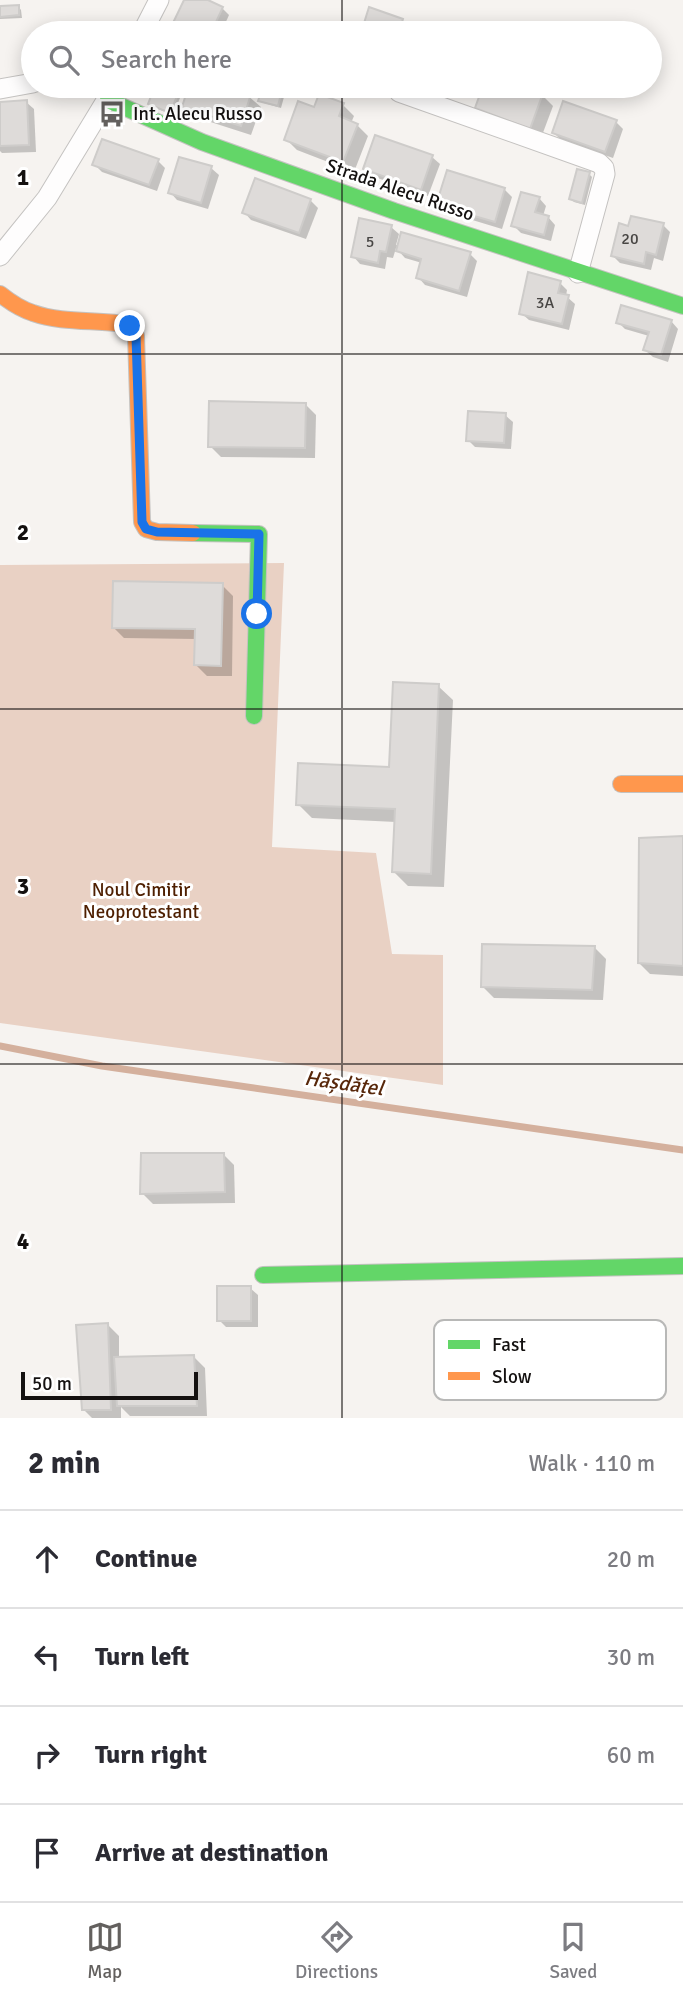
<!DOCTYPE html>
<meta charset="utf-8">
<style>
:root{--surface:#fff;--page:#f2f2f3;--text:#2b2b33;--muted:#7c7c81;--line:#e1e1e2;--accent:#63605e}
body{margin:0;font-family:Signika,sans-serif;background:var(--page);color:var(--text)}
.scale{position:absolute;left:21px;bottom:18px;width:177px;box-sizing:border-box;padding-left:7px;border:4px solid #141110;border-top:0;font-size:19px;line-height:24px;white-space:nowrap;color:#141110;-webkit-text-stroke:5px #fff;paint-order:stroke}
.stop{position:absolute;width:21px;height:21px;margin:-16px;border:5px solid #1a73e8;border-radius:50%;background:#fff}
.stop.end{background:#1a73e8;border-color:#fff;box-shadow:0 2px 7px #0008}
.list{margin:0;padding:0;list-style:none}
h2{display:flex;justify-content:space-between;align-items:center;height:91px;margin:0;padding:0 28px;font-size:30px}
h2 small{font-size:23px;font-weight:400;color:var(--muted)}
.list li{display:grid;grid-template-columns:46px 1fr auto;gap:21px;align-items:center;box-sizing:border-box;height:98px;padding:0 28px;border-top:2px solid var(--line)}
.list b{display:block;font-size:26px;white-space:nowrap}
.list em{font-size:23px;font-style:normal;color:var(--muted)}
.icon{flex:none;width:38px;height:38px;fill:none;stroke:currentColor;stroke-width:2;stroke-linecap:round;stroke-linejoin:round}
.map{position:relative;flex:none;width:683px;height:1418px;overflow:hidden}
.search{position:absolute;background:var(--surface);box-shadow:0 4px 18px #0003;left:21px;right:21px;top:21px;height:77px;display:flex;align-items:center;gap:18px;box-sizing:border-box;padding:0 24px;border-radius:38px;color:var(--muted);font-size:26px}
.sheet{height:483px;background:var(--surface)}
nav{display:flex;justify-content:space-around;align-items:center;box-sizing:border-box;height:98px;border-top:2px solid var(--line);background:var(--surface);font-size:19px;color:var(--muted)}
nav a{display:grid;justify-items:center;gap:4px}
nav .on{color:var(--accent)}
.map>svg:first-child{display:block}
.green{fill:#e9d1c4}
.shadow{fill:#0003}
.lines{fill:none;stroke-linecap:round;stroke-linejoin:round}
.stream{stroke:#d4b09d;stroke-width:7}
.building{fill:#dedbd9;stroke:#ceccca;stroke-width:2}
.street-casing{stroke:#c4c2c0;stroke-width:21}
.fast-casing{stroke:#c4c2c0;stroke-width:18}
.slow-casing{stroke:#c4c2c0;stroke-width:18}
.street{stroke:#fefdfd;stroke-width:19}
.fast{stroke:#63d668;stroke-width:16}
.slow{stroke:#ff974d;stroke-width:16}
.route{stroke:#1a73e8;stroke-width:9}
.grid{fill:none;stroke:#141110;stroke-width:2;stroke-opacity:0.55}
.labels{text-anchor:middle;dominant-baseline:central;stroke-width:6;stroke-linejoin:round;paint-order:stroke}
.number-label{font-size:16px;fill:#484644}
.poi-label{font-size:19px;fill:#141110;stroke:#fff;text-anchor:start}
.street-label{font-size:19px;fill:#141110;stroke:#fff}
.park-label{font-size:19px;fill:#4e1f01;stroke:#fff}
.water-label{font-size:21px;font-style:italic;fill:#58280b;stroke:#fff}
.key{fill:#fff;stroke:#b8b8b7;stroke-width:2}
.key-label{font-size:19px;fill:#141110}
.grid-label{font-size:23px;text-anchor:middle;font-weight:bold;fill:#141110;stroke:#fff;stroke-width:6;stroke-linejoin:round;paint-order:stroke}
</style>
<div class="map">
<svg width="683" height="1418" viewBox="0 0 683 1418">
<rect width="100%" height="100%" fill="#f6f3f0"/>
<path class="green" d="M284,563L272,847L376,853L392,954L443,955V1085L0,1023V565Z"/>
<g class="shadow">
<path d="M185,0H204L222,8L229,15L221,33H179L173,27Z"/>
<path d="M18,6L21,10L22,18L0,19V7Z"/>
<path d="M370,9L402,20L409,28L408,33H363Z"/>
<path d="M198,86H250L247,95L261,107L251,135L195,117L184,106L195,96Z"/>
<path d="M264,86H287L281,108L264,103L260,100Z"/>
<path d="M401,86H444L440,100Z"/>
<path d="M485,86H549L545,98L553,106L541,138L488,119L477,108Z"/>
<path d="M177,95L180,98L173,115L153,107Z"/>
<path d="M26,102L34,109L36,152L2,153L0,151V103Z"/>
<path d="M343,105L354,116L351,123L357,125L368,136L354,172L297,150L286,139L315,109Z"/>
<path d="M616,122L623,129L613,158L561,140L554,133Z"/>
<path d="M432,157L440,164L428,196L372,176L365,169Z"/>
<path d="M158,161L165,168L157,191L102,172L94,164Z"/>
<path d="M211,168L219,175L208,209L177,200L170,192Z"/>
<path d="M589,174L592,177L585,205L574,202L571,199Z"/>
<path d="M504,189L512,197L502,229L446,212L438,205Z"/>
<path d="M539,198L546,206L543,216L548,217L555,225L551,241L521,233L513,225Z"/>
<path d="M310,200L318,208L306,239L251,220L244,212Z"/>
<path d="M663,225L670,232L663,261L654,258L651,270L620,263L613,256L630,228Z"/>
<path d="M391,227L399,234L396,245L470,254L477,261L467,297L425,285L418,277L422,263L405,258L396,248L393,258L387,257L385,269L360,264L353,256Z"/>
<path d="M560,283L567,290L566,296L575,304L569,330L529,320L521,313Z"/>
<path d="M671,321L678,329L668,362L653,357L645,350L649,336L625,329L618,322Z"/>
<path d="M305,404L316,415L315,458L221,457L210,446Z"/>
<path d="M505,415L513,422L511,449L475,447L468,440Z"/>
<path d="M222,585L233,596L232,676H207L196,665V639L124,638L113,627Z"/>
<path d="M438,686L453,700L444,887L408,886L394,872L396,822L312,818L298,804L391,769Z"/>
<path d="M683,838V976L650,974L639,963Z"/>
<path d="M595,948L606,959L603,1000L494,998L483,987Z"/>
<path d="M223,1154L234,1165L235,1203L153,1204L142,1193Z"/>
<path d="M250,1288L258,1295V1327H226L219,1320Z"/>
<path d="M108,1325L119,1336V1359L194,1357L205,1368L207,1416H130L121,1407V1418H92L84,1410Z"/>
</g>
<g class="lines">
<path class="stream" d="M0,1046L102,1066L683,1150"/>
</g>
<g class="building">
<path d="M184,0H208L223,7L211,33H202L194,29L193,33H184L171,27Z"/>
<path d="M19,5V15L0,17V6Z"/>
<path d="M369,7L403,19L399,33H361Z"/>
<path d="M155,86L178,94L170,113L148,104Z"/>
<path d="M196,86H236L235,89L251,94L241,126L182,107L187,91L194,94Z"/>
<path d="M263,86H283L278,106L258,101Z"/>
<path d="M483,86H535L533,89L543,93L530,129L475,108Z"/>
<path d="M319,94L344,103L339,116L358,124L343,162L284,140L298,101L314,107Z"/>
<path d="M27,100L29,145L0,146V102Z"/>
<path d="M563,101L617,120L605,152L552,133Z"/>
<path d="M375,135L433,155L421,190L363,169Z"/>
<path d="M102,139L159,159L149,185L92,165Z"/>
<path d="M179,157L212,166L201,203L168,193Z"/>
<path d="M577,169L590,172L582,203L569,199Z"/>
<path d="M447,170L505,188L495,222L436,205Z"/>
<path d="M255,178L311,199L299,233L242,213Z"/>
<path d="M521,192L540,197L535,212L549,216L544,235L511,226Z"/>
<path d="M631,216L664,223L656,255L646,252L644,264L611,256L619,223L628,226Z"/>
<path d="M359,218L392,225L386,252L380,251L378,263L351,257Z"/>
<path d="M401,232L471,252L459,291L416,278L421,259L396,251Z"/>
<path d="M528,272L561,281L558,293L569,295L562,324L519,314Z"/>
<path d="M621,305L672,320L661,355L643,350L649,332L616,323Z"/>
<path d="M209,401L306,403L305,448L208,447Z"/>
<path d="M468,411L506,413L504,443L466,441Z"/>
<path d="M113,581L223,583L221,666L194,665L195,629L112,628Z"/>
<path d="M393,682L439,684L431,874L392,872L395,809L296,805L298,763L389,767Z"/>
<path d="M683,836V966L638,963L639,838Z"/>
<path d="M482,944L595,946L592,990L481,987Z"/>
<path d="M141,1153H224L225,1192L140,1194Z"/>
<rect x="217" y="1286" width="34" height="35"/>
<path d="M108,1323L111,1410H82L76,1325Z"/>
<path d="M194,1355L197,1406H117L114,1357Z"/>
</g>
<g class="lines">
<g class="street-casing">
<g id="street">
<path d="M142,33L159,0"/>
<path d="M0,89L33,83"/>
<path d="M399,92L599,163L604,168L605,174L578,273"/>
<path d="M0,256L47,198L115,86"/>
</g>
</g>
<g class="fast-casing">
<g id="fast">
<path d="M108,100L202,142L394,211L683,306"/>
<path d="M193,533L259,534L254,716"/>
<path d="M263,1275L683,1266"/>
</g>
</g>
<g class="slow-casing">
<g id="slow">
<path d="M0,294C10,302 20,309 33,313C64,324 98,319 130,325L136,336L142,522L146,529L157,532L193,533"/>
<path d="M621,784H683"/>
</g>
</g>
<use href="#street" class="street"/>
<use href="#fast" class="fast"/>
<use href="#slow" class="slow"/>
</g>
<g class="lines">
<path class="route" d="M130,326L136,336L142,522L146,529L157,532L259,534L257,614"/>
</g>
<path class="grid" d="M342,0V33M342,86V1418M0,354H683M0,709H683M0,1064H683"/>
<defs>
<g id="bus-bare" transform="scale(2.1)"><path d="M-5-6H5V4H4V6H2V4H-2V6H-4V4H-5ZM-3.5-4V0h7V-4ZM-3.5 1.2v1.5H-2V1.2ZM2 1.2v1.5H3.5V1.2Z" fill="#63605e" stroke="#fff" stroke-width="2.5" paint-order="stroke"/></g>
</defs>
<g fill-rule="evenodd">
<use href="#bus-bare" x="112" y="114"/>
</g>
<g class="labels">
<g class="number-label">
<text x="630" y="239">20</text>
<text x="370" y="242">5</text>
<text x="545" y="303">3A</text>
</g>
<g class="poi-label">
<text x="133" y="114">Int. Alecu Russo</text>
</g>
<g class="street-label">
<text transform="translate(400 190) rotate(19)">Strada Alecu Russo</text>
</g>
<g class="park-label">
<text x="141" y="890">Noul Cimitir<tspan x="141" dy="22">Neoprotestant</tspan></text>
</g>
<g class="water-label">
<text transform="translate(344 1083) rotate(8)">Hășdățel</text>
</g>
</g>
<rect x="434" y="1320" width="232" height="80" rx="10" class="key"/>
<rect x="448" y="1340" width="32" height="9" fill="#63d668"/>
<rect x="448" y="1372" width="32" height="8" fill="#ff974d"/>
<g class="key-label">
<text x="492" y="1351">Fast</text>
<text x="492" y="1383">Slow</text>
</g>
<g class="grid-label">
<text x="23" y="185">1</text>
<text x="23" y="540">2</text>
<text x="23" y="894">3</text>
<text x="23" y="1249">4</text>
</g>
</svg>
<div class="scale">50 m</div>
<div class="stop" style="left:257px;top:614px"></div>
<div class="stop end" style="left:130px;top:326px"></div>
<div class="search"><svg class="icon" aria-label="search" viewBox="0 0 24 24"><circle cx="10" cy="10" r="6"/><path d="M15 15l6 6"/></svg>Search here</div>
</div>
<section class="sheet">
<h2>2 min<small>Walk · 110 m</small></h2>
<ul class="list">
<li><svg class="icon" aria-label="ahead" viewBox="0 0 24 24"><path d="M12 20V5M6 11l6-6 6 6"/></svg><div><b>Continue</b></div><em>20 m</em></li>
<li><svg class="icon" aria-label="left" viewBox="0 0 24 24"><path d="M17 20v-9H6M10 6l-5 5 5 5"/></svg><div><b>Turn left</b></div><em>30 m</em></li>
<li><svg class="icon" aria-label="right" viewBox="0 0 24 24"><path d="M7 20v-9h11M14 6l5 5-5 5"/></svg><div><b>Turn right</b></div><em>60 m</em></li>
<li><svg class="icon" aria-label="arrive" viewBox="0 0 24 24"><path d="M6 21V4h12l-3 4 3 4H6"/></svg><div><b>Arrive at destination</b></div></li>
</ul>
</section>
<nav>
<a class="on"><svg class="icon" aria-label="map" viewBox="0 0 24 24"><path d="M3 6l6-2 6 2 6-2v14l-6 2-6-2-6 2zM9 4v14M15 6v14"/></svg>Map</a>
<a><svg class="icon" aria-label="directions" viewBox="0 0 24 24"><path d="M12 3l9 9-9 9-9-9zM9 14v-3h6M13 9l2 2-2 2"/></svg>Directions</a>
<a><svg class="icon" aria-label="saved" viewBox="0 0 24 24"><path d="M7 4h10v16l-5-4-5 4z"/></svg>Saved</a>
</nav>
